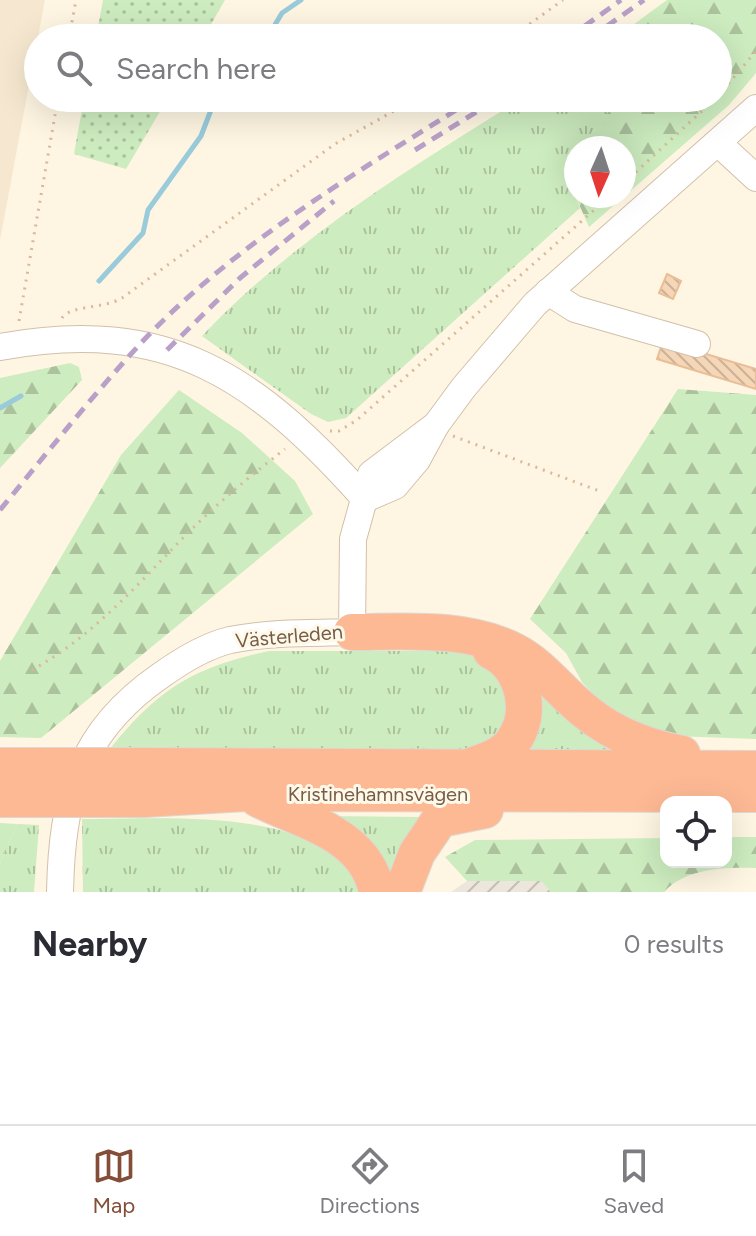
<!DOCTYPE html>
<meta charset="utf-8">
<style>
:root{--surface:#fff;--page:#f2f2f3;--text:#2b2b33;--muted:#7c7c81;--line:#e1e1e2;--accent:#844d38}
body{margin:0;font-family:Figtree,sans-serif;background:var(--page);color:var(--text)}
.controls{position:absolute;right:24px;bottom:24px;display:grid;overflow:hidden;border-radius:16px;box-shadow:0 8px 32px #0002}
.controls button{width:72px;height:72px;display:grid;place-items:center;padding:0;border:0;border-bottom:2px solid var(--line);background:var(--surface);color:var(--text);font:40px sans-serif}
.compass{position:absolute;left:564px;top:136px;width:72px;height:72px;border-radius:50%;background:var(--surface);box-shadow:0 8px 32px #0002;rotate:183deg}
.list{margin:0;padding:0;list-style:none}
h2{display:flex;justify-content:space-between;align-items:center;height:104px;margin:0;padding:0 32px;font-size:34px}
h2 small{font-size:26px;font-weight:400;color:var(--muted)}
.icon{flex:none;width:44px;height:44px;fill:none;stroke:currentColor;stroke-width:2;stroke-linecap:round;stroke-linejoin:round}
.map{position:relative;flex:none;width:756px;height:892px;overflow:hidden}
.search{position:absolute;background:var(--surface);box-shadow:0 8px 32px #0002;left:24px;right:24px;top:24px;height:88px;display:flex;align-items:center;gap:20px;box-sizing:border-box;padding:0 28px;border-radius:44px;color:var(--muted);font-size:30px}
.sheet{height:232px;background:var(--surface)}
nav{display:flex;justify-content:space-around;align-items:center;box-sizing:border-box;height:112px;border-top:2px solid var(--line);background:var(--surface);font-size:22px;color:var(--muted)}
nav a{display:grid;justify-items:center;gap:4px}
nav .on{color:var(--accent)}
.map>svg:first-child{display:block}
.residential{fill:#f6e8d0}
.industrial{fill:url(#industrial-furrows)}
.grass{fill:url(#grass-tufts)}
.forest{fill:url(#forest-firs)}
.park{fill:url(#park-dots)}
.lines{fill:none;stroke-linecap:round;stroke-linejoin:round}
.stream{stroke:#9acbdb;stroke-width:5}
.building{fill:url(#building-back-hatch);stroke:#e9be97;stroke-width:2}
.minor-casing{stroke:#d2c0aa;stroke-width:28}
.highway-casing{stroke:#ded8d3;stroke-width:38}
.path{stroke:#dab99a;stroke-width:3;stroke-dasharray:2 6;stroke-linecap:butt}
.minor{stroke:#fff;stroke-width:26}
.highway{stroke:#fdb994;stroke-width:36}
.rail{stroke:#b9a0c8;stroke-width:5;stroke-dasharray:12 8;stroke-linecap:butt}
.highway-bridge-casing{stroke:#ded8d3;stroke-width:38;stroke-linecap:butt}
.highway-bridge{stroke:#fdb994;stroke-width:36}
.labels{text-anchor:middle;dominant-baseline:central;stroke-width:6;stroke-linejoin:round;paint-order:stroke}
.street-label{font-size:20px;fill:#775c46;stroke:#fff9ea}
</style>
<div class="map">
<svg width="756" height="892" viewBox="0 0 756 892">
<defs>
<pattern id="industrial-furrows" width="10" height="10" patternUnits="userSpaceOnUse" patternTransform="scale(2)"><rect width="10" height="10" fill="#ece6dd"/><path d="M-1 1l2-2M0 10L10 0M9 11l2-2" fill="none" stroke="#c4beb5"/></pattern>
<pattern id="grass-tufts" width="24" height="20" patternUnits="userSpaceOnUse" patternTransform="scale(2)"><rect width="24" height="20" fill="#cdecbf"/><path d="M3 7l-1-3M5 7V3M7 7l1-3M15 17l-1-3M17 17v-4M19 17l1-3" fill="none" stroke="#abc29d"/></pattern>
<pattern id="forest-firs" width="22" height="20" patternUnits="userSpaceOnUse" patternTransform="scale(2)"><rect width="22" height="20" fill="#cdecbf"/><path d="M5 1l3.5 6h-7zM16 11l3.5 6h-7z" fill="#abc29d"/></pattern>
<pattern id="park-dots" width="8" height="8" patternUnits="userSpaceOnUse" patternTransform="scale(2)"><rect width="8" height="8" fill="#cdecbf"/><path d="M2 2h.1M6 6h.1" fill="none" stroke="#abc29d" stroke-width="1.8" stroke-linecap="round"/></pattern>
<pattern id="building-back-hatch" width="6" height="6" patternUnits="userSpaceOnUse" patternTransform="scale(2)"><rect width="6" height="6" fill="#f5d6b7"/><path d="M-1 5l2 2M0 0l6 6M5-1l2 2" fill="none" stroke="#cbb197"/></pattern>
</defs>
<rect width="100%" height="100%" fill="#fef6e2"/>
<path class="residential" d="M0,0H45L0,240Z"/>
<path class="industrial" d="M467,881H541L551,892H451Z"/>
<g class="grass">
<path d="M523,98H620L563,168L580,208L346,418L328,422L311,414L202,336C294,239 410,168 523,98Z"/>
<path d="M269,651H459L478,655L510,695L506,727L474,751H108C158,689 191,668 269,651Z"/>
<path d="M529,682L629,750L537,752L523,745Z"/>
<path d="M325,816L420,817L391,892Z"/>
<path d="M82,819C160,820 329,803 360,892H83Z"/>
<path d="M17,824L39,825L34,892H0V863Z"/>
</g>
<g class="forest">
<path d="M667,0H756V73L729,105L589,227L563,168L576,152V196H624V148H579L620,98H718V38H615Z"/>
<path d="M70,363L79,367L82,380L0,468V378Z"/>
<path d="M678,389L756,395V739L645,735L612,715L582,682L566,653L530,619Z"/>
<path d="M179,390L242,433L295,481L313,514L41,738L0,737V661L121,455Z"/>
<path d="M0,823L17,824L0,863Z"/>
<path d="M726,837H756V868C725,867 686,868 664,892H551L541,881H467L445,857L475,840L666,838V862H726Z"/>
</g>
<g class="park">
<path d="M103,0H225L203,38H96Z"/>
<path d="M84,98H168L126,169L74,154Z"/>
</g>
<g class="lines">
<g class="stream">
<path d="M267,38L282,13L301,0"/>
<path d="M99,281L143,233L148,210L201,136L211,110L224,98"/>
<path d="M0,408L21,396"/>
</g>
</g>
<g class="building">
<path d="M667,274L681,281L673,299L659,293Z"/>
<path d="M663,341L756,369V389L657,359Z"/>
</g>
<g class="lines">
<g class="minor-casing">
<g id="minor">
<path d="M718,143L756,178"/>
<path d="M548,292L575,309L697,344"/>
<path d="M0,347C169,316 256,377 365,499"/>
<path d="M365,499L395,486L417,460L436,425L464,387L535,304L756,108"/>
<path d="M60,892C62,798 79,732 160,676C181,661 205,646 230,640C270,632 312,633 352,632L353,539L371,474L436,425"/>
</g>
</g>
<g class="highway-casing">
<g id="highway">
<path d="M352,632C404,632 466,626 514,651C536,662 552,681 570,698C603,730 637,745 682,754"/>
<path d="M474,765C488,760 503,755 512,743C535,713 523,667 491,651"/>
<path d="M144,766L756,769"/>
<path d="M144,799L246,793L756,794"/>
<path d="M258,799C304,822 366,834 377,892"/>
<path d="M402,892L417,853L440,819L485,810"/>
</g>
</g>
<g class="path">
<path d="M69,38L76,0"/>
<path d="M510,38L563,0"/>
<path d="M718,96L756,51"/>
<path d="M624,183L716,98"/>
<path d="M62,318C70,305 104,309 122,298L335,144L417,98"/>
<path d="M19,321L58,98"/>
<path d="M330,431H339L357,420L610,196"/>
<path d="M453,436L602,492"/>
<path d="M32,670C93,636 135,587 183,538C214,506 250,476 285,449"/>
</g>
<use href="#minor" class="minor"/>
<use href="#highway" class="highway"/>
<g class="rail">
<path d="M568,38L621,0"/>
<path d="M590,38L644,0"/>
<path d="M415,150L499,98"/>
<path d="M167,350L240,278L334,201"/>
<path d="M0,510C47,453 92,396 142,342C236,242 360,171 475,98"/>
</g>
<g class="highway-bridge-casing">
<g id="highway-bridge">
<path d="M0,766H144"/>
<path d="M0,799H144"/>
</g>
</g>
<use href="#highway-bridge" class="highway-bridge"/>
</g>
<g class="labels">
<g class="street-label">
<text transform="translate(289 636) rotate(-5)">Västerleden</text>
<text x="378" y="794">Kristinehamnsvägen</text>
</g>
</g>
</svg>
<div class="controls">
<button><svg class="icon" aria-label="locate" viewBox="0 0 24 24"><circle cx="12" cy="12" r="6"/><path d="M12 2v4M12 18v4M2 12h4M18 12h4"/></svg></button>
</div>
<svg class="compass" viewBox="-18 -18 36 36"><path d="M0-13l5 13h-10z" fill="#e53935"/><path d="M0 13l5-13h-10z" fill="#7c7c81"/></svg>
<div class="search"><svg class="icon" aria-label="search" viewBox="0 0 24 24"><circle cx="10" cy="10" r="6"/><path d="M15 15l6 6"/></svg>Search here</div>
</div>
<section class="sheet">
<h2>Nearby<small>0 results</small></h2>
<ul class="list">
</ul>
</section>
<nav>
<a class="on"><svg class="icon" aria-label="map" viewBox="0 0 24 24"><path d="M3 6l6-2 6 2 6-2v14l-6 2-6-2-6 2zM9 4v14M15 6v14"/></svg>Map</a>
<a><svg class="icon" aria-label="directions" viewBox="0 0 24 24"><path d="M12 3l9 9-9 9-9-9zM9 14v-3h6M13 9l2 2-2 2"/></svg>Directions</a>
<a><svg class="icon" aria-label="saved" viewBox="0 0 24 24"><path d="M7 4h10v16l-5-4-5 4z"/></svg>Saved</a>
</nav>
